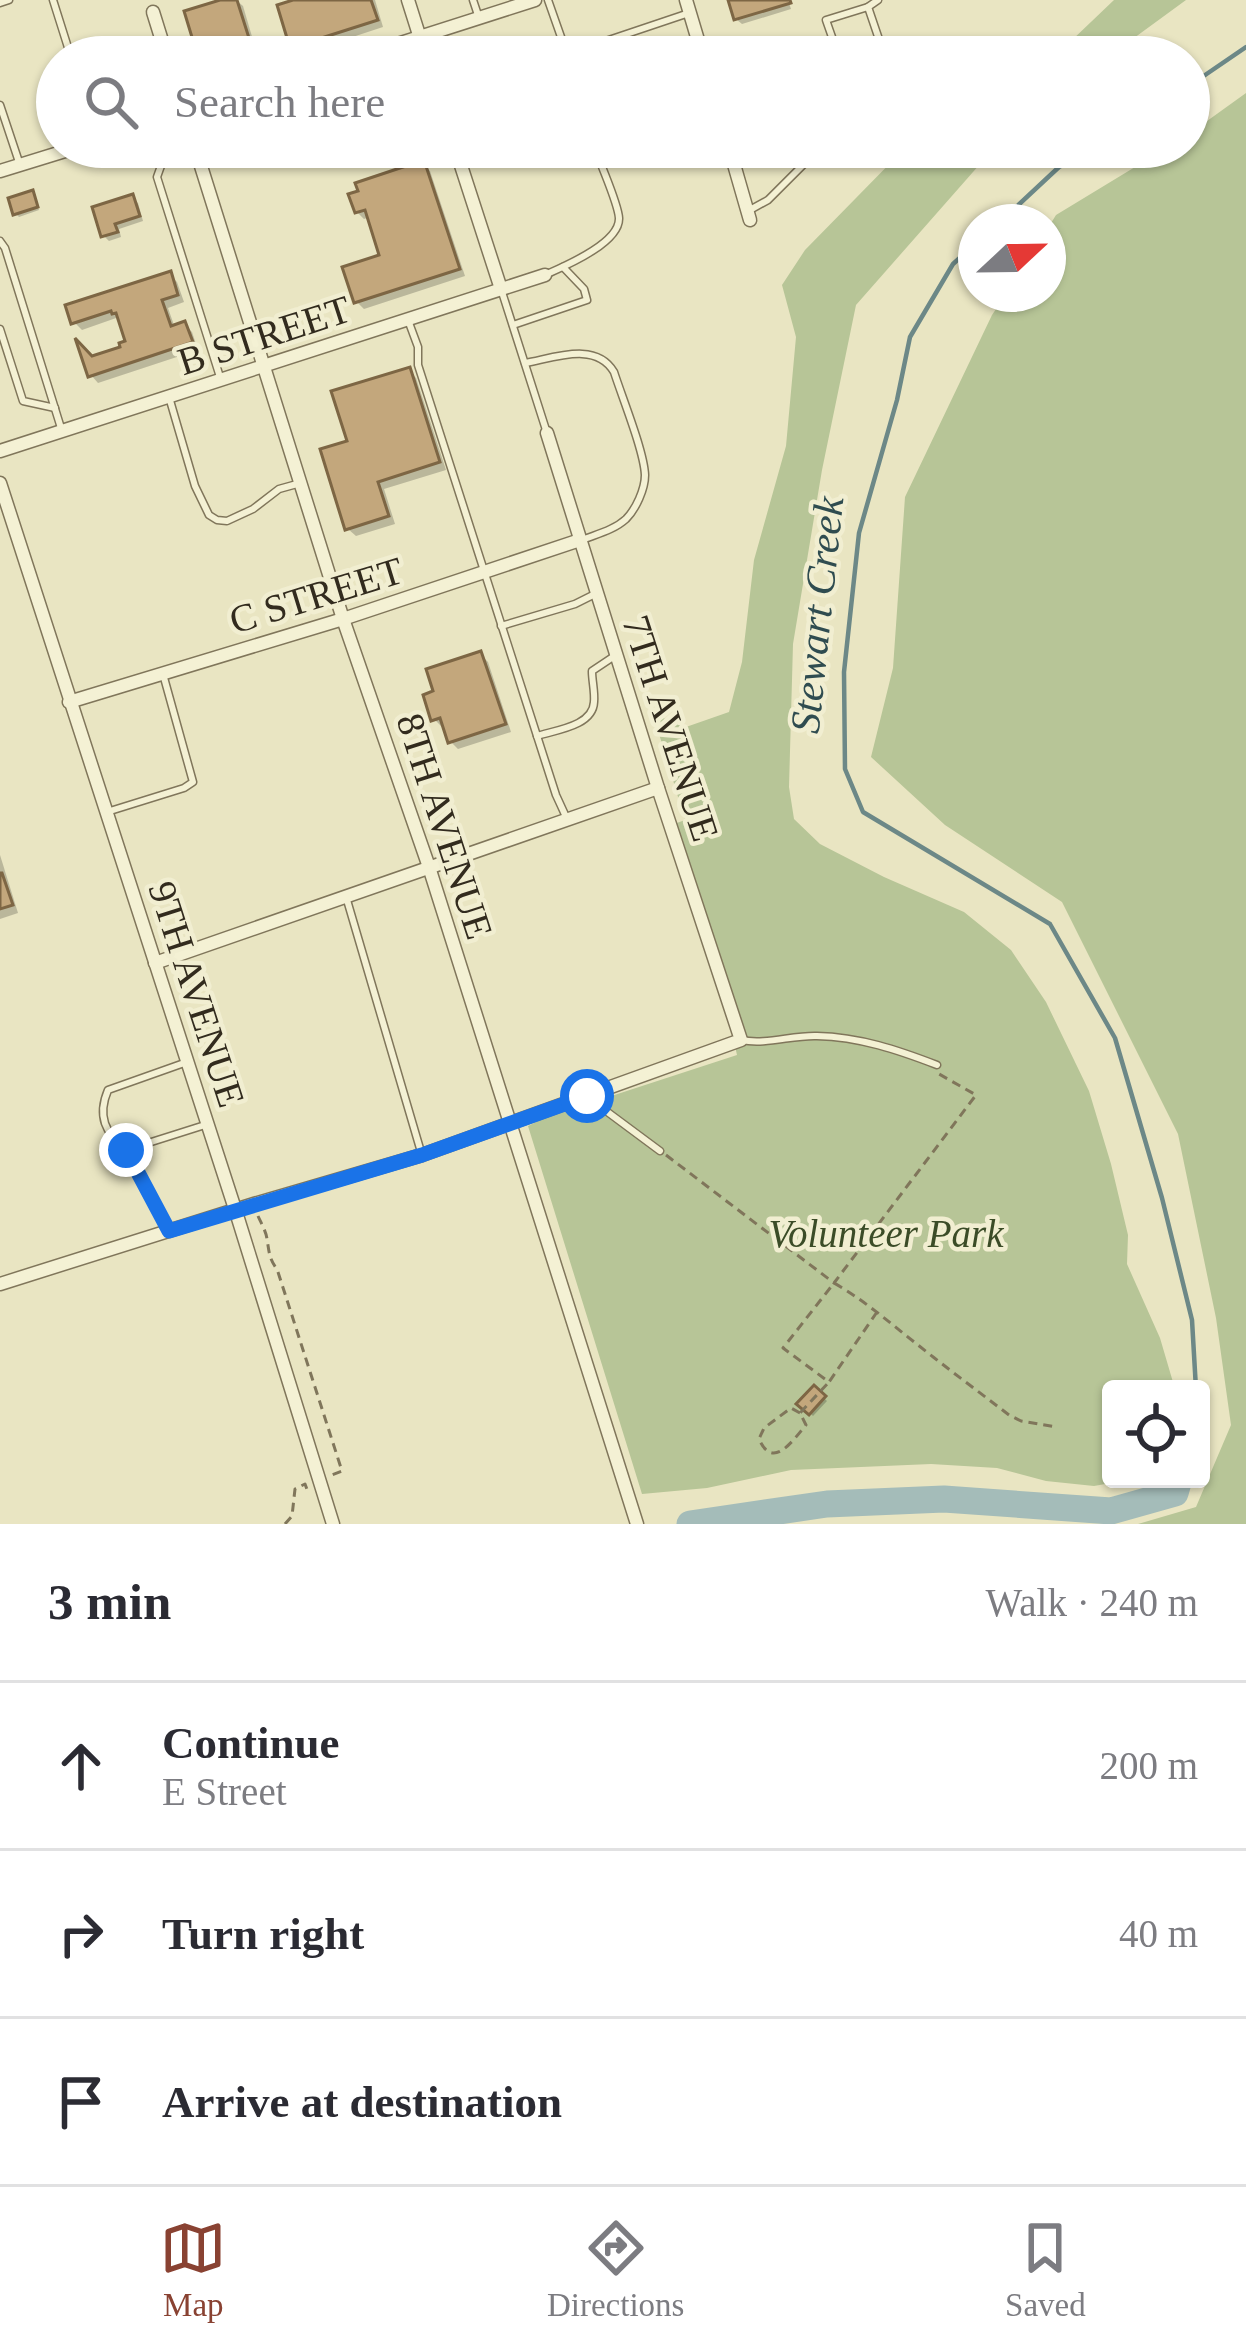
<!DOCTYPE html>
<meta charset="utf-8">
<style>
:root{--surface:#fff;--page:#f2f2f3;--text:#2b2b33;--muted:#7c7c81;--line:#e1e1e2;--accent:#894232}
body{margin:0;font-family:Georgia,serif;background:var(--page);color:var(--text)}
.controls{position:absolute;right:36px;bottom:36px;display:grid;overflow:hidden;border-radius:12px;box-shadow:0 3px 9px #0004}
.controls button{width:108px;height:108px;display:grid;place-items:center;padding:0;border:0;border-bottom:3px solid var(--line);background:var(--surface);color:var(--text);font:60px sans-serif}
.compass{position:absolute;left:958px;top:204px;width:108px;height:108px;border-radius:50%;background:var(--surface);box-shadow:0 3px 9px #0004;rotate:68deg}
.stop{position:absolute;width:36px;height:36px;margin:-27px;border:9px solid #1a73e8;border-radius:50%;background:#fff}
.stop.end{background:#1a73e8;border-color:#fff;box-shadow:0 3px 12px #0008}
.list{margin:0;padding:0;list-style:none}
h2{display:flex;justify-content:space-between;align-items:center;height:156px;margin:0;padding:0 48px;font-size:51px}
h2 small{font-size:39px;font-weight:400;color:var(--muted)}
.list li{display:grid;grid-template-columns:78px 1fr auto;gap:36px;align-items:center;box-sizing:border-box;height:168px;padding:0 48px;border-top:3px solid var(--line)}
.list b{display:block;font-size:45px;white-space:nowrap}
.list p{margin:0;font-size:39px;white-space:nowrap;color:var(--muted)}
.list em{font-size:39px;font-style:normal;color:var(--muted)}
.icon{flex:none;width:66px;height:66px;fill:none;stroke:currentColor;stroke-width:2;stroke-linecap:round;stroke-linejoin:round}
.map{position:relative;flex:none;width:1246px;height:1524px;overflow:hidden}
.search{position:absolute;background:var(--surface);box-shadow:0 3px 9px #0004;left:36px;right:36px;top:36px;height:132px;display:flex;align-items:center;gap:30px;box-sizing:border-box;padding:0 42px;border-radius:66px;color:var(--muted);font-size:45px}
.sheet{height:660px;background:var(--surface)}
nav{display:flex;justify-content:space-around;align-items:center;box-sizing:border-box;height:168px;border-top:3px solid var(--line);background:var(--surface);font-size:33px;color:var(--muted)}
nav a{display:grid;justify-items:center;gap:6px}
nav .on{color:var(--accent)}
.map>svg:first-child{display:block}
.green{fill:#b7c597}
.shadow{fill:#0003}
.lines{fill:none;stroke-linecap:round;stroke-linejoin:round}
.stream{stroke:#6c8887;stroke-width:4.5}
.river{stroke:#a4bcb9;stroke-width:27}
.building{fill:#c3a77c;stroke:#7d6644;stroke-width:3}
.lane-casing{stroke:#80765b;stroke-width:9}
.street-casing{stroke:#80765b;stroke-width:15}
.path{stroke:#80765b;stroke-width:3;stroke-dasharray:9 6;stroke-linecap:butt}
.lane{stroke:#f4f1d4;stroke-width:6}
.street{stroke:#f4f1d4;stroke-width:12}
.route{stroke:#1a73e8;stroke-width:15}
.labels{text-anchor:middle;dominant-baseline:central;stroke-width:9;stroke-linejoin:round;paint-order:stroke}
.street-label{font-size:39px;fill:#322b1e;stroke:#f1eed1}
.park-label{font-size:39px;font-style:italic;fill:#3b4c27;stroke:#f1eed1}
.water-label{font-size:42px;font-style:italic;fill:#2f4c50;stroke:#f1eed1}
</style>
<div class="map">
<svg width="1246" height="1524" viewBox="0 0 1246 1524">
<rect width="100%" height="100%" fill="#e9e5c2"/>
<g class="green">
<path d="M1114,0H1186L1108,57H1044L1070,42Z"/>
<path d="M1246,93V1524H1138L1196,1507L1231,1425L1216,1318L1178,1134L1062,902L945,825L871,757L893,668L905,497L992,315L1006,294H1048V228L1056,215L1168,147H1189V134Z"/>
<path d="M906,147H995L856,305L822,470L793,644L789,787L794,819L820,844L884,877L964,912L1011,950L1046,1002L1089,1091L1111,1164L1128,1235L1127,1264L1160,1338L1175,1389H1111V1479H1126L1122,1481L1094,1486L1046,1481L997,1468L931,1464L791,1470L707,1488L642,1494L528,1126L544,1118L737,1055L729,1019L666,827L685,820L653,714L686,727L729,712L742,662L754,560L786,446L796,337L782,285L805,250Z"/>
</g>
<g class="shadow">
<path d="M230,0H236L243,6L258,57H201Z"/>
<path d="M303,0H375L383,27L301,54L293,46Z"/>
<path d="M729,0H788L791,9L742,24L736,19Z"/>
<path d="M423,164L430,171L465,276L364,309L357,302L383,257L370,217L364,219L357,212Z"/>
<path d="M32,193L39,210L19,217L16,214Z"/>
<path d="M132,198L138,203L143,221L119,229L121,237L109,241L104,236Z"/>
<path d="M170,275L177,282L184,302L168,308L175,328L185,325L192,332L198,350L98,383L91,375L92,359L124,349L129,343L119,317L82,330L74,322Z"/>
<path d="M409,370L416,378L446,470L384,489L395,524L356,536L348,529L351,442Z"/>
<path d="M480,654L488,662L511,732L458,749L451,742L445,726L442,727L434,719L437,693Z"/>
<path d="M0,855L18,913L0,919Z"/>
<path d="M814,1389L827,1401L813,1416L800,1404Z"/>
</g>
<g class="lines">
<g class="stream">
<path d="M1189,86L1246,47"/>
<path d="M1000,222L1059,167L1093,147"/>
<path d="M976,243L953,264L910,337L897,400L859,533L844,672L845,769L863,812L1050,924L1115,1038L1162,1198L1192,1320L1196,1389"/>
</g>
<path class="river" d="M690,1524L827,1504L944,1499L1111,1511L1175,1493L1179,1479"/>
</g>
<g class="building">
<path d="M220,0H237L255,57H198L184,11Z"/>
<path d="M293,0H371L378,20L290,48L277,5Z"/>
<path d="M728,0H790L791,3L734,20Z"/>
<path d="M424,160L460,269L354,303L342,267L379,255L365,210L355,213L348,194L358,191L355,183Z"/>
<path d="M33,190L38,207L13,215L8,198Z"/>
<path d="M133,194L140,216L115,224L118,232L101,237L92,207Z"/>
<path d="M171,271L178,295L162,300L171,326L185,321L193,342L88,377L75,338L92,356L120,347L119,343L125,341L116,313L112,314L111,311L71,324L65,305Z"/>
<path d="M410,367L440,462L378,482L389,516L345,530L320,449L347,441L331,391Z"/>
<path d="M481,651L506,724L448,743L440,718L431,721L423,695L433,691L426,669Z"/>
<path d="M0,873H2L13,905L0,909Z"/>
<path d="M814,1385L826,1396L809,1415L796,1404Z"/>
</g>
<g class="lines">
<g class="lane-casing">
<g id="lane">
<path d="M53,0L71,57"/>
<path d="M473,0L479,18"/>
<path d="M548,0L567,54L689,13"/>
<path d="M878,0L868,7L885,57"/>
<path d="M0,3L9,0"/>
<path d="M839,57L826,20L868,7"/>
<path d="M0,105L19,162"/>
<path d="M195,149L162,163L157,177L220,377"/>
<path d="M748,211L768,200L821,147"/>
<path d="M0,241L5,248L61,428"/>
<path d="M545,275C565,266 620,243 619,218C618,203 602,169 597,153"/>
<path d="M501,289L547,433"/>
<path d="M408,320L418,347V365L556,795L567,819"/>
<path d="M513,325L587,300L584,289L563,267"/>
<path d="M0,329L23,401L55,408"/>
<path d="M525,363C554,358 596,341 614,372C622,397 644,451 645,475C645,489 636,509 626,519C614,530 597,534 582,540"/>
<path d="M169,397L195,486L209,515L217,520L227,521L253,509L279,489L297,484"/>
<path d="M501,626L575,604L597,593"/>
<path d="M537,736C556,730 593,726 594,702C595,692 592,681 592,671L613,657"/>
<path d="M110,811L184,788L193,782L163,674"/>
<path d="M347,900L421,1152"/>
<path d="M741,1040C767,1045 792,1035 817,1036C860,1037 898,1050 937,1065"/>
<path d="M187,1062L108,1090C97,1116 105,1133 126,1150L205,1125"/>
<path d="M590,1099L660,1151"/>
<path d="M126,1150L169,1231"/>
</g>
</g>
<g class="street-casing">
<g id="street">
<path d="M408,0L426,57"/>
<path d="M686,0L703,57"/>
<path d="M153,12L167,57"/>
<path d="M357,57L535,0"/>
<path d="M195,147L343,619L429,867L637,1524"/>
<path d="M455,147L501,289"/>
<path d="M729,147L750,220"/>
<path d="M0,171L78,147"/>
<path d="M0,451L545,275"/>
<path d="M0,483L236,1212L333,1524"/>
<path d="M69,702L343,619L580,540"/>
<path d="M155,963L658,788"/>
<path d="M0,1284L254,1204L422,1155L741,1040L658,788L547,433"/>
</g>
</g>
<g class="path">
<path d="M666,1155L834,1283L976,1095L939,1074"/>
<path d="M258,1216C261,1223 266,1231 267,1239C269,1251 269,1259 277,1269L342,1471L329,1476"/>
<path d="M877,1312L829,1382L783,1348L834,1283C864,1300 890,1323 918,1345C948,1369 979,1392 1009,1415L1021,1421L1056,1427"/>
<path d="M800,1413L791,1408L764,1428L759,1439C773,1471 793,1440 806,1425L800,1413L828,1383"/>
<path d="M285,1524L292,1516L295,1489L305,1484L308,1492"/>
</g>
<use href="#lane" class="lane"/>
<use href="#street" class="street"/>
</g>
<g class="lines">
<path class="route" d="M126,1150L169,1231L422,1155L587,1096"/>
</g>
<g class="labels">
<g class="street-label">
<text transform="translate(264 335) rotate(-18)">B STREET</text>
<text transform="translate(316 595) rotate(-17)">C STREET</text>
<text transform="translate(671 728) rotate(72)">7TH AVENUE</text>
<text transform="translate(445 826) rotate(72)">8TH AVENUE</text>
<text transform="translate(197 994) rotate(72)">9TH AVENUE</text>
</g>
<g class="park-label">
<text x="886" y="1233">Volunteer Park</text>
</g>
<g class="water-label">
<text transform="translate(817 615) rotate(-84)">Stewart Creek</text>
</g>
</g>
</svg>
<div class="controls">
<button><svg class="icon" aria-label="locate" viewBox="0 0 24 24"><circle cx="12" cy="12" r="6"/><path d="M12 2v4M12 18v4M2 12h4M18 12h4"/></svg></button>
</div>
<svg class="compass" viewBox="-18 -18 36 36"><path d="M0-13l5 13h-10z" fill="#e53935"/><path d="M0 13l5-13h-10z" fill="#7c7c81"/></svg>
<div class="stop" style="left:587px;top:1096px"></div>
<div class="stop end" style="left:126px;top:1150px"></div>
<div class="search"><svg class="icon" aria-label="search" viewBox="0 0 24 24"><circle cx="10" cy="10" r="6"/><path d="M15 15l6 6"/></svg>Search here</div>
</div>
<section class="sheet">
<h2>3 min<small>Walk · 240 m</small></h2>
<ul class="list">
<li><svg class="icon" aria-label="ahead" viewBox="0 0 24 24"><path d="M12 20V5M6 11l6-6 6 6"/></svg><div><b>Continue</b><p>E Street</p></div><em>200 m</em></li>
<li><svg class="icon" aria-label="right" viewBox="0 0 24 24"><path d="M7 20v-9h11M14 6l5 5-5 5"/></svg><div><b>Turn right</b></div><em>40 m</em></li>
<li><svg class="icon" aria-label="arrive" viewBox="0 0 24 24"><path d="M6 21V4h12l-3 4 3 4H6"/></svg><div><b>Arrive at destination</b></div></li>
</ul>
</section>
<nav>
<a class="on"><svg class="icon" aria-label="map" viewBox="0 0 24 24"><path d="M3 6l6-2 6 2 6-2v14l-6 2-6-2-6 2zM9 4v14M15 6v14"/></svg>Map</a>
<a><svg class="icon" aria-label="directions" viewBox="0 0 24 24"><path d="M12 3l9 9-9 9-9-9zM9 14v-3h6M13 9l2 2-2 2"/></svg>Directions</a>
<a><svg class="icon" aria-label="saved" viewBox="0 0 24 24"><path d="M7 4h10v16l-5-4-5 4z"/></svg>Saved</a>
</nav>
